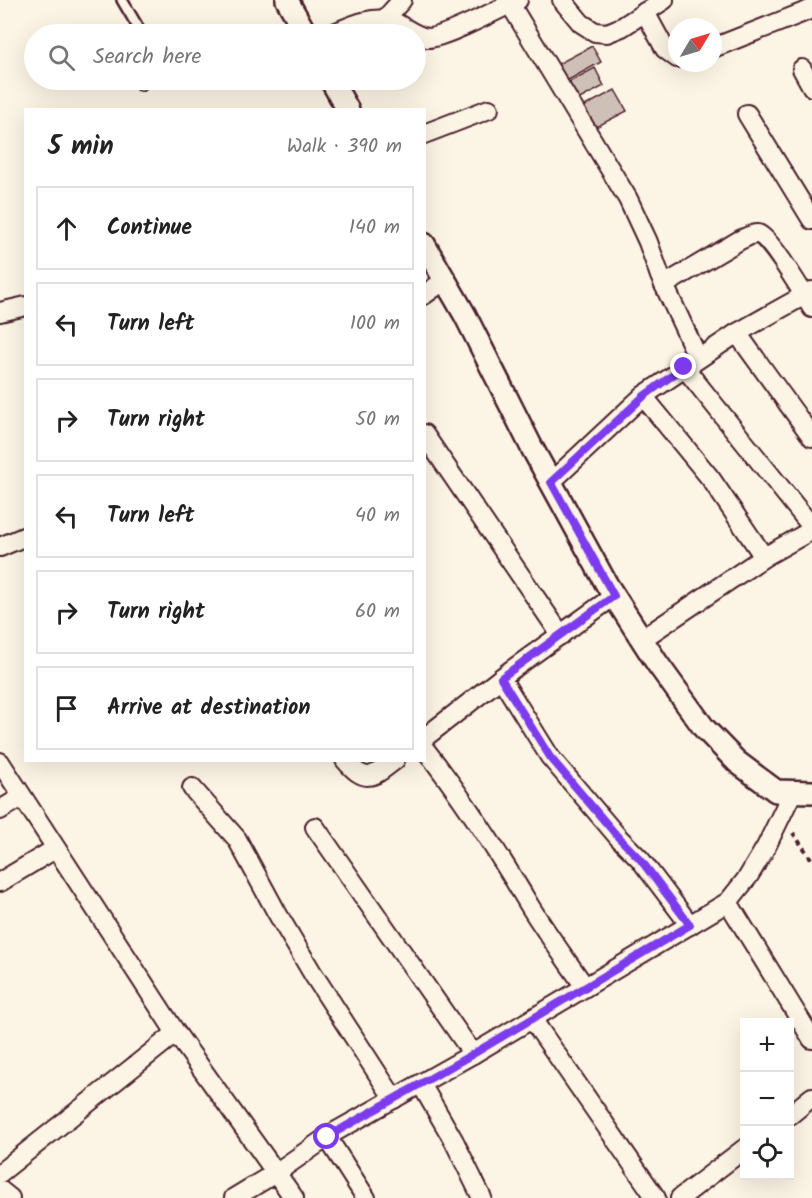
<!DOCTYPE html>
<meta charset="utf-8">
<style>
:root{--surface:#fff;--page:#f2f2f2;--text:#222;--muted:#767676;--line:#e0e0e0}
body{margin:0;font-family:Kalam,sans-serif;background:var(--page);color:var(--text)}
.controls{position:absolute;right:18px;bottom:18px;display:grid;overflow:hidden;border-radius:0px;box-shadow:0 6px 24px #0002}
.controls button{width:54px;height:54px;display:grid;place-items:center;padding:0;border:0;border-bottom:2px solid var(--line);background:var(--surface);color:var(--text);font:30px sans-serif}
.compass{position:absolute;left:668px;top:18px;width:54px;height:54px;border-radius:50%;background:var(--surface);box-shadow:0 6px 24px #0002;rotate:52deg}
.stop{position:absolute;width:18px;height:18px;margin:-14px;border:4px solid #7c3aed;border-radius:50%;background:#fff}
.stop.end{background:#7c3aed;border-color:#fff;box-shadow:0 2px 6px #0008}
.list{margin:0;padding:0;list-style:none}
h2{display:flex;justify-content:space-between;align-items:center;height:78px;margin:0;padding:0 24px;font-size:26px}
h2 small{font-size:20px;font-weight:400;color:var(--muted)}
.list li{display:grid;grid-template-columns:39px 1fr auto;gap:18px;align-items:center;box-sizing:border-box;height:84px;margin:0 12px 12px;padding:0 12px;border:2px solid var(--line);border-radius:0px}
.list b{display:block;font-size:22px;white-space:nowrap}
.list em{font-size:20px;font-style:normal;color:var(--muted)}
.icon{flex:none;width:33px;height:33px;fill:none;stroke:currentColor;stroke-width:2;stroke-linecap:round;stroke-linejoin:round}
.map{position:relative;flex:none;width:812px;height:1198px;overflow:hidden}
.search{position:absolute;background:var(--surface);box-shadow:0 6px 24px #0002;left:24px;top:24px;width:402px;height:66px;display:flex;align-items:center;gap:15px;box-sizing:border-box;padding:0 21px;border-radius:33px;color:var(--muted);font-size:22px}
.panel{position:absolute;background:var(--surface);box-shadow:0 6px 24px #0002;left:24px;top:108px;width:402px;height:654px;border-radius:0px}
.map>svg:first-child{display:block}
.building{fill:#cfc0b7;stroke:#4a1f2b;stroke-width:1.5}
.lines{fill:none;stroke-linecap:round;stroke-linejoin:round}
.service-casing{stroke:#4a1f2b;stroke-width:14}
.minor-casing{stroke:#4a1f2b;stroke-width:22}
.tertiary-casing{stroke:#4a1f2b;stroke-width:26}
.path{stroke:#4a1f2b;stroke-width:4;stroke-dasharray:4.5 4.5;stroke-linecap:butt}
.service{stroke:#fcf5e5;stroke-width:9}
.minor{stroke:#fcf5e5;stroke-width:18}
.tertiary{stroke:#fcf5e5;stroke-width:21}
.route{stroke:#7c3aed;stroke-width:8}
</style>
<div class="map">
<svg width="812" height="1198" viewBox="0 0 812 1198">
<rect width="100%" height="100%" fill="#fcf5e5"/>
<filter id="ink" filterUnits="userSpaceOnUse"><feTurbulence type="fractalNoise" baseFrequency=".0167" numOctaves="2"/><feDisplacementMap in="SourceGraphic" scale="12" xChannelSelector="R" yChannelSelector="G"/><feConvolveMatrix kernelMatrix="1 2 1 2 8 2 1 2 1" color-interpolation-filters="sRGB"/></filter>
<g filter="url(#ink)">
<g class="building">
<path d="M592,46L601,62L563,83L554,66Z"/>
<path d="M595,68L604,86L576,101L567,83Z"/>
<path d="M615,90L627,111L590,130L579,109Z"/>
</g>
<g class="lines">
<g class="service-casing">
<g id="service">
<path d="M122,0L142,34"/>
<path d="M141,85L145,80"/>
</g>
</g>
<g class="minor-casing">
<g id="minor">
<path d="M562,0L581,23L595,32L607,33L622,27L664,0"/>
<path d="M510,4L628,199L648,242L660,276L698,358"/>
<path d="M645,12L665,49L677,58"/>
<path d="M384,20L402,0"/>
<path d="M332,34C352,25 377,13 398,24C407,29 417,37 428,38C444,38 501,8 518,0"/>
<path d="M713,48L812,9"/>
<path d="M802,69L812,87"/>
<path d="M747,114L812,220"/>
<path d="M424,134L489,109"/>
<path d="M664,285L740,240C745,238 753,233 758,234C770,237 804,295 812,308"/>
<path d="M424,295L445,280"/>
<path d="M0,312L26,306"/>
<path d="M737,333L812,437"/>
<path d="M684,367L812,527"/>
<path d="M643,396L711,479L764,557"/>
<path d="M424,434L561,635"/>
<path d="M551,482L643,396L737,333L812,291"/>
<path d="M0,547L26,536"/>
<path d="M642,639L764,557L812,530"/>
<path d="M501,678L550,757L618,837L640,859L690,925"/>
<path d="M424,738L510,671L614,596"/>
<path d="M424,748C464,799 498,852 531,908C548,935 567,961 585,987"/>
<path d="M345,760C366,785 373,777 395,760"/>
<path d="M0,762L176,1033L294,1198"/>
<path d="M192,788L237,839L277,913L313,974L394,1099"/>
<path d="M793,791L766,847L748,877L728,902L812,1039"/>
<path d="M0,810L22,797"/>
<path d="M315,827L473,1054"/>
<path d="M0,882L55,849"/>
<path d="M532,1019L656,1198"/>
<path d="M421,1084L454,1141L482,1198"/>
<path d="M790,1115L812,1097"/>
<path d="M327,1137L366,1198"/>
<path d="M0,1173L176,1033"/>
<path d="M0,1190L10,1198"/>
<path d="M234,1198L277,1172L333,1133L473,1054L728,902"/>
<path d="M680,1198L744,1149"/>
</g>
</g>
<g class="tertiary-casing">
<g id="tertiary">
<path d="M287,0L306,34"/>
<path d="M331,80L348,110"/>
<path d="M424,244L465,315L531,446L607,585L657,663L704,728L737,762L776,791L812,792"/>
</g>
</g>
<path class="path" d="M793,833L812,860"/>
<use href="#service" class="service"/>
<use href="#minor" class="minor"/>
<use href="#tertiary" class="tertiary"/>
</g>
</g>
<g class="lines" filter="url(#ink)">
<path class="route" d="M327,1137L473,1054L690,925L640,859L618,837L550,757L501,678L614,596L551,482L644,396L684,367"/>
</g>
</svg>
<div class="controls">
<button>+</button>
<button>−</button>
<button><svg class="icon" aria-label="locate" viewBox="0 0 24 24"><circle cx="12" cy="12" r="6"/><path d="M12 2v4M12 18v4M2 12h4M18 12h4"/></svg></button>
</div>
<svg class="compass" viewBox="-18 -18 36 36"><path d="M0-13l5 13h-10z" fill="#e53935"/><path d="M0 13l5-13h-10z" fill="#767676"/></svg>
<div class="stop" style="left:327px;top:1137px"></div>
<div class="stop end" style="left:684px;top:367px"></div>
<div class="search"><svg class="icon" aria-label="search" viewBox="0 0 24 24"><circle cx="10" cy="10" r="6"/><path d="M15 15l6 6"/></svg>Search here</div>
<section class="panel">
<h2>5 min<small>Walk · 390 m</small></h2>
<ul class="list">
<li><svg class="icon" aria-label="ahead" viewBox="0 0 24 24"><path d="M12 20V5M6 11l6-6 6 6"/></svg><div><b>Continue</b></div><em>140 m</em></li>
<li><svg class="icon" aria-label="left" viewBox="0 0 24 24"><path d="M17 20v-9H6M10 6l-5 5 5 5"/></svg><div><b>Turn left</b></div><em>100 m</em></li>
<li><svg class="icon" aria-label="right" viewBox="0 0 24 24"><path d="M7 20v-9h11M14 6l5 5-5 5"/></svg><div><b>Turn right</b></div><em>50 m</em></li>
<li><svg class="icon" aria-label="left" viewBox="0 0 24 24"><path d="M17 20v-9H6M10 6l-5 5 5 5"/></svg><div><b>Turn left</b></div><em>40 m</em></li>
<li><svg class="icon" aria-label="right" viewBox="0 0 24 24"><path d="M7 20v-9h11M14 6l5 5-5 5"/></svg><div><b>Turn right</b></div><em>60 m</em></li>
<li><svg class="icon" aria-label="arrive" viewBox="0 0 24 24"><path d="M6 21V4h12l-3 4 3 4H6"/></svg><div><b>Arrive at destination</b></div></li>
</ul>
</section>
</div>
